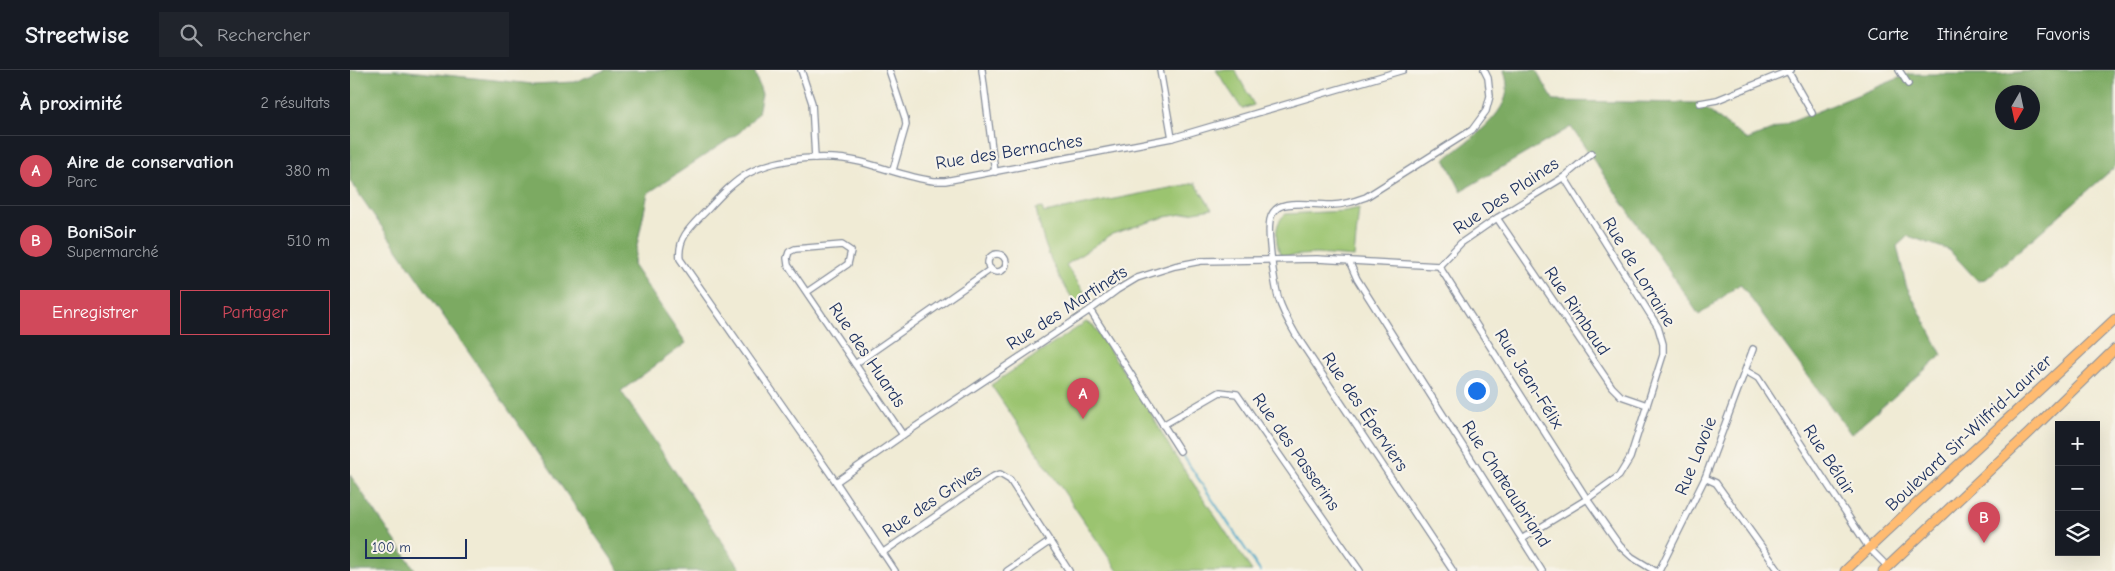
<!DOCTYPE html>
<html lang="fr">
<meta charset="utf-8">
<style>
:root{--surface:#171b24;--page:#20242c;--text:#f1f3f6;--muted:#9ea1a6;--line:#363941;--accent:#d1495b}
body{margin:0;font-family:"Comic Neue",sans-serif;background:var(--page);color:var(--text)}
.controls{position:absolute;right:15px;bottom:15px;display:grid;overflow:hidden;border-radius:0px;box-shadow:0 5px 20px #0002}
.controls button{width:45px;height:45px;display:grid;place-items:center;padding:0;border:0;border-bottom:1px solid var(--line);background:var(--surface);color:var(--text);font:25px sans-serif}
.compass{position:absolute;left:1645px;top:15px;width:45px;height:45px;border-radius:50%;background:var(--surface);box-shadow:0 5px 20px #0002;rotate:189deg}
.scale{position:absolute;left:15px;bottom:12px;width:102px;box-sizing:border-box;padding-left:5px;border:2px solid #1b2f5e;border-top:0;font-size:14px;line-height:18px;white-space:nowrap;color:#1b2f5e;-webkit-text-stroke:4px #f7f3e8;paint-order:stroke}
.you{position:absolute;left:1126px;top:320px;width:18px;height:18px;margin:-12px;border:4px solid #fff;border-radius:50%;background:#1a73e8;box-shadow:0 0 0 8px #1a73e833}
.badge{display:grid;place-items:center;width:32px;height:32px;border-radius:50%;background:var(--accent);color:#fff;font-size:16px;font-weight:700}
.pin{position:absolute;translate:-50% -41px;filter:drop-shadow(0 1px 2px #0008)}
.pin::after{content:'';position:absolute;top:26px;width:18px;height:15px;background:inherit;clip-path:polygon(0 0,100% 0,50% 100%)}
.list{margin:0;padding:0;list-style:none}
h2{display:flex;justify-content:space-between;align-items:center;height:65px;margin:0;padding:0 20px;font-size:21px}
h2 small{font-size:16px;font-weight:400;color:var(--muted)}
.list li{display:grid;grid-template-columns:32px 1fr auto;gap:15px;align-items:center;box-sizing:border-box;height:70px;padding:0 20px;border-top:1px solid var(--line)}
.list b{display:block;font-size:19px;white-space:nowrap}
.list p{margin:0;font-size:16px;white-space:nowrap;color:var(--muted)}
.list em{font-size:16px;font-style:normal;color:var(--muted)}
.actions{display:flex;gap:10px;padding:15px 20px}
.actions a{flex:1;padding:11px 0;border:1px solid var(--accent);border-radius:0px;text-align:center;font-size:18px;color:var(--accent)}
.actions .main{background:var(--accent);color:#fff}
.icon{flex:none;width:28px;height:28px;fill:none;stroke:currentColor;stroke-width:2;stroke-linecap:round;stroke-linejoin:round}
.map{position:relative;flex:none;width:1765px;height:501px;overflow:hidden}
header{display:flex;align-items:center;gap:30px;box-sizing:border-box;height:70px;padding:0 25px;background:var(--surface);border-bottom:1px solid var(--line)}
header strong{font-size:24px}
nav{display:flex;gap:28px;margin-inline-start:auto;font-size:18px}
.search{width:350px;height:45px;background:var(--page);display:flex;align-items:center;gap:12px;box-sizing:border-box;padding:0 18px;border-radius:0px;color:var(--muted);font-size:19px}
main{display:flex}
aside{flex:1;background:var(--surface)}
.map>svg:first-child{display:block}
.green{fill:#9bc470;stroke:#5b7a67}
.forest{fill:#7caa62;stroke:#4c6c60;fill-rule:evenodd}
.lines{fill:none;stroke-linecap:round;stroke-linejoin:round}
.stream{stroke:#4ba7c9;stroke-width:2}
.minor-casing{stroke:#868d9a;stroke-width:8}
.primary-casing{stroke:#868d9a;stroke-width:11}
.minor{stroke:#fff;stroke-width:5.5}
.primary{stroke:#ffbb71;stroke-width:9}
.labels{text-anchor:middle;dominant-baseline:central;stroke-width:4.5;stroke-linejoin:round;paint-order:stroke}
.street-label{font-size:18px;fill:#1b2f5e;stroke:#f7f3e8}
</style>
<header>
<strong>Streetwise</strong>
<div class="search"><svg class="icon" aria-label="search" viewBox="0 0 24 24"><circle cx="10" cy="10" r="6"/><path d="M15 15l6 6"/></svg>Rechercher</div>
<nav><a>Carte</a><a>Itinéraire</a><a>Favoris</a></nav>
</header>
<main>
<aside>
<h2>À proximité<small>2 résultats</small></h2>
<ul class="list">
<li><span class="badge">A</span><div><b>Aire de conservation</b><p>Parc</p></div><em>380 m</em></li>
<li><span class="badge">B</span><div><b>BoniSoir</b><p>Supermarché</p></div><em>510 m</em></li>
</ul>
<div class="actions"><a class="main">Enregistrer</a><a>Partager</a></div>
</aside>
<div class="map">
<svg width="1765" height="501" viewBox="0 0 1765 501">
<rect width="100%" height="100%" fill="#f7f3e8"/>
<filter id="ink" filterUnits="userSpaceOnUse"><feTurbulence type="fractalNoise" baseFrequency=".02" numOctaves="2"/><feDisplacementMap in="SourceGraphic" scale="10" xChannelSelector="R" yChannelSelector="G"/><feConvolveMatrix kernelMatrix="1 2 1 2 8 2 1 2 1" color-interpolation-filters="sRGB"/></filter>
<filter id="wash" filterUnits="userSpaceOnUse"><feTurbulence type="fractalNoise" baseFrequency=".0096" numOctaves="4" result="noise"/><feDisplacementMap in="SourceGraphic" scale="20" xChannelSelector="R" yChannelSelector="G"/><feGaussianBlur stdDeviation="1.12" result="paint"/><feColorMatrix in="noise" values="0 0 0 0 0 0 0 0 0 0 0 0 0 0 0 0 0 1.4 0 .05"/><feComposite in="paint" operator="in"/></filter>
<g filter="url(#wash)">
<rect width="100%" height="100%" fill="#f0ebd5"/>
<g class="green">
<path d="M866,0H885L904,35L892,39Z"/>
<path d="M845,113L862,139L815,147L762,164L716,195L739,229L728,237C704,201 695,182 686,139L692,138L694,143Z"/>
<path d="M1009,138L1004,187L966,184L933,186L930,184C925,170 924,152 936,144L995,141Z"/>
<path d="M736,252L743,255L799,340L823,383L902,501H768L641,315Z"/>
</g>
<g class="forest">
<path d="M0,0H48L183,14L224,12L255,0H404L412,24L408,43L390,62L298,123L283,195L336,273L271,321L392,501H270L0,111Z"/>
<path d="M1154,0H1186L1204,31L1348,33L1397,70L1559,4H1650L1690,0H1765V97L1636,209L1627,210L1599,180L1558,166L1547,176L1556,215L1592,285L1501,364L1390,214L1349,245L1221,57L1111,121L1095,89C1115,73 1159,45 1157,16C1157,10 1155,5 1154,0ZM1652,22H1682V52H1652Z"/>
<path d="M0,405L66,501H0Z"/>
</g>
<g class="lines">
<path class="stream" d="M834,387L910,501"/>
</g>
</g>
<g filter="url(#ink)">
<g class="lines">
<g class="minor-casing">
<g id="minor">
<path d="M451,0L462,33L465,88"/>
<path d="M539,0L555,48L556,55L543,100"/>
<path d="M632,0L645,102"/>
<path d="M810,0L822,68"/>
<path d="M1549,0L1558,14"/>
<path d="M1438,1L1462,43"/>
<path d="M1350,33L1367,30L1441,0"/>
<path d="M1147,148L1262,317L1271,326L1297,335"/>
<circle cx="647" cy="193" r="9"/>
<path d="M999,191L1007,209L1192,501"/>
<path d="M1089,196L1237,429L1270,476L1282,487L1305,501"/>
<path d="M1089,196L1111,173L1147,148L1214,107L1242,83"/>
<path d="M457,222L498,194L501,181L492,175L445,179L439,182L437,188L438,195L553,365"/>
<path d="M740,240L830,381"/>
<path d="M505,294L641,199"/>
<path d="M1396,301L1408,308L1519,478L1538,497"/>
<path d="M813,355L870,322L887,324L1010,501"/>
<path d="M1355,408L1366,413L1429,501"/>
<path d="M486,412L553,365L740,240L767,220L787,208L825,196L851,191L967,189L1089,196"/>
<path d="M1173,468L1237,429L1269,406L1280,388L1313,285V274L1308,257L1214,107"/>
<path d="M532,483L644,406L650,404L660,410L719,501"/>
<path d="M545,501L486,412L330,189C327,166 344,154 359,138C371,125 383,112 399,103C427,87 479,84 511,92C535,98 559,108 584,111H595L822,68L1053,0"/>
<path d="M657,501L699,472"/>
<path d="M1103,501L946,265C939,253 932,240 928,227C924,210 917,166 920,150C921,145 924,140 929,137C941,131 968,135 982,135C994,135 1005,131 1016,127L1122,60L1136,41L1140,26L1138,8L1134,0"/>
<path d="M1309,501L1355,408L1403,279"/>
</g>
</g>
<g class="primary-casing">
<g id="primary">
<path d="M1495,501C1584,416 1675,334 1765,249"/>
<path d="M1533,501L1679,363L1765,279"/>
</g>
</g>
<use href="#minor" class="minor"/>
<use href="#primary" class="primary"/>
</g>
</g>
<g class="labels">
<g class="street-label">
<text transform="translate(659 82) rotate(-9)">Rue des Bernaches</text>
<text transform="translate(1156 126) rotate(-34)">Rue Des Plaines</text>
<text transform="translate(1289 202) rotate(59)">Rue de Lorraine</text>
<text transform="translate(717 238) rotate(-33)">Rue des Martinets</text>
<text transform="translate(1227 241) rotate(56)">Rue Rimbaud</text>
<text transform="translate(517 285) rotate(56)">Rue des Huards</text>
<text transform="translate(1179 309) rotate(58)">Rue Jean-Félix</text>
<text transform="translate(1015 342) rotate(56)">Rue des Éperviers</text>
<text transform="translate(1619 363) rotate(-43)">Boulevard Sir-Wilfrid-Laurier</text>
<text transform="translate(946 382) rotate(55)">Rue des Passerins</text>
<text transform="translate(1346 386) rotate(-68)">Rue Lavoie</text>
<text transform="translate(1479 390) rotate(57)">Rue Bélair</text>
<text transform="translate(1156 414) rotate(57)">Rue Chateaubriand</text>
<text transform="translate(582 431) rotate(-34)">Rue des Grives</text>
</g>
</g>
</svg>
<div class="controls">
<button>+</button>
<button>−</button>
<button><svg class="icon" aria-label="layers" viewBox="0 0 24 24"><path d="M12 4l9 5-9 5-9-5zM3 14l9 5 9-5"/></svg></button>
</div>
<svg class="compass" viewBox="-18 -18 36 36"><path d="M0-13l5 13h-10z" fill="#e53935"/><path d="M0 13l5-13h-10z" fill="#9ea1a6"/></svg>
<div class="scale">100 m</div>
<div class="you"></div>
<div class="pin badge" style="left:733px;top:349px">A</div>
<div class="pin badge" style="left:1634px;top:473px">B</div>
</div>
</main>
